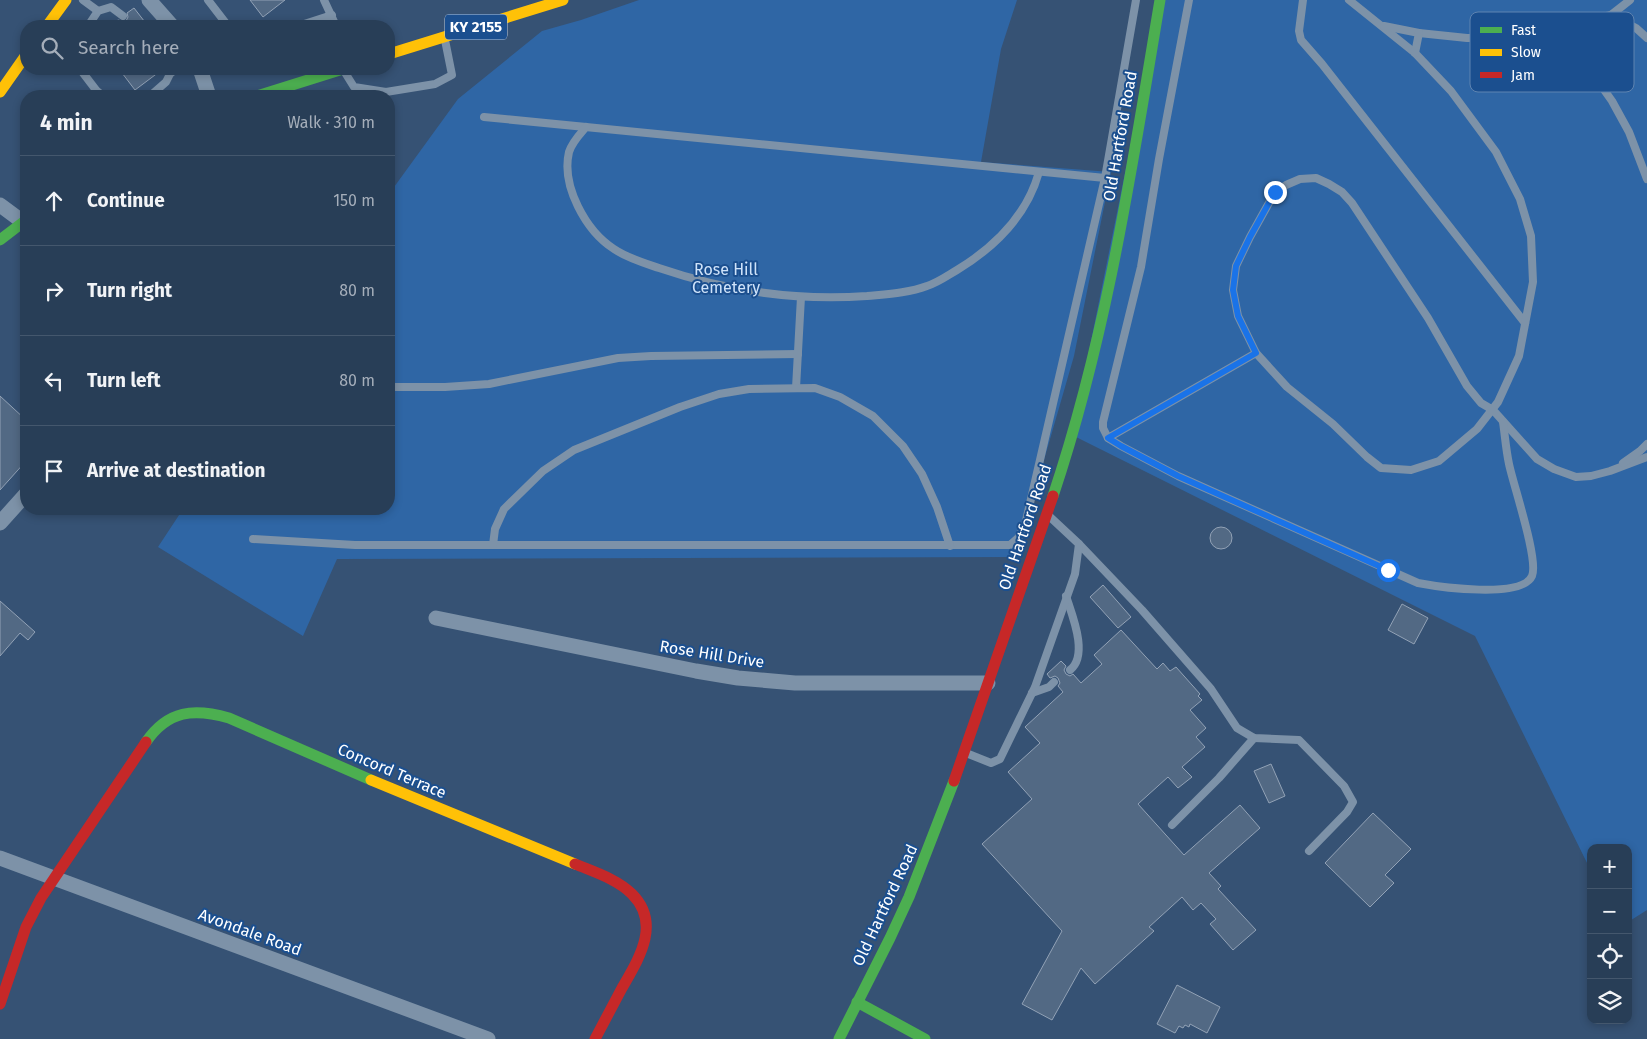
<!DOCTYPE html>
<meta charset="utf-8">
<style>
:root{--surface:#283e57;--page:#30455d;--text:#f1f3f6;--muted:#a5aeba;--line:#44576d}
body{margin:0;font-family:"Fira Sans",sans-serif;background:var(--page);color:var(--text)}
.controls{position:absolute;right:15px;bottom:15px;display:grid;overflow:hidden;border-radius:10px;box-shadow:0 2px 8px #0003}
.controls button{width:45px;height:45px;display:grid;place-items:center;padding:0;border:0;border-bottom:1px solid var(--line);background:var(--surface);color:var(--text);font:25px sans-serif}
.stop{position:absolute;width:15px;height:15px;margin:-11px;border:4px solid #1a73e8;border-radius:50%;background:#fff}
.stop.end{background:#1a73e8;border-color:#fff;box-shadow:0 1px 5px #0008}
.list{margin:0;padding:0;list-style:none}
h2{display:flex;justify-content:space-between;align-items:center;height:65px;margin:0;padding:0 20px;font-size:21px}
h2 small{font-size:16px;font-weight:400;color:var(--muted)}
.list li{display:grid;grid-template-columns:32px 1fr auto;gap:15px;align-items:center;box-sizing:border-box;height:90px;padding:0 20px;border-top:1px solid var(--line)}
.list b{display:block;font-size:19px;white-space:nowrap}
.list em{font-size:16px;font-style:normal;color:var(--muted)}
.icon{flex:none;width:28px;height:28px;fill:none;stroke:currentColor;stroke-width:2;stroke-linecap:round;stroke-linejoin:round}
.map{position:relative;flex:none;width:1647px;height:1039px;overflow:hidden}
.search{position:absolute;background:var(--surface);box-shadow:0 2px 8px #0003;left:20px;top:20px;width:375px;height:55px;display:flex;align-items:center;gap:12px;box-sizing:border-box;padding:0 18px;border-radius:20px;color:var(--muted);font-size:19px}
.panel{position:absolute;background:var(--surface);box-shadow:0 2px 8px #0003;left:20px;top:90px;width:375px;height:425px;border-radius:20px}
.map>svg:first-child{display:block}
.green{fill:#2f66a5}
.building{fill:#526984;stroke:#92a2b6}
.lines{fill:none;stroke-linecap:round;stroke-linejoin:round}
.lane{stroke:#7d92a8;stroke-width:8}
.street{stroke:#7d92a8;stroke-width:15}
.fast{stroke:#4caf50;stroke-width:11}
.slow{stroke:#ffc107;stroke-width:11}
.jam{stroke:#c62828;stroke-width:11}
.route{stroke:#1a73e8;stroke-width:6}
.labels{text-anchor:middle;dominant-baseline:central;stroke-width:4;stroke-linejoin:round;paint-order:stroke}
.shield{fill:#1b4f8f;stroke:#bbcadd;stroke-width:1}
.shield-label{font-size:15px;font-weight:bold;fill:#fff}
.street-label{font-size:16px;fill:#fff;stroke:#1b4f8f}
.park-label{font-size:16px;fill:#cfe3fa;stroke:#1b4f8f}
.key{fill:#1b4f8f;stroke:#5f84b1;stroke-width:1}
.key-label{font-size:14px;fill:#fff}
</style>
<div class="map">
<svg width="1647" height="1039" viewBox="0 0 1647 1039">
<rect width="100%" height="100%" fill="#365274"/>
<g class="green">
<path d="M639,0H1017L1001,49L981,162L1111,172L1074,356L1016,557L337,559L303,636L158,547L183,509H389V194L458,99L542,31L581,20Z"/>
<path d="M1160,0H1647V910L1628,922V848H1591V871L1475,636L1072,435Z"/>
</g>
<g class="building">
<path d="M250,0H285L263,17Z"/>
<path d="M134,8L148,26H110L118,20L122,21H126L128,17L127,13Z"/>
<path d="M119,69H163L135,90Z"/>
<path d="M0,396L26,420V461L0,490Z"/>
<circle cx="1221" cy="538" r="11"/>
<path d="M1103,585L1131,617L1118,628L1090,597Z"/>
<path d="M0,601L35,632L28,640L20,633L0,656Z"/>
<path d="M1402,604L1428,618L1414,644L1388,630Z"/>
<path d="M1121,630L1157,669L1163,663L1170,671L1176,667L1200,694L1198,696L1202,700L1190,710L1206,728L1196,737L1205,747L1182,767L1192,777L1178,788L1168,777L1138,804L1184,855L1240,805L1260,828L1209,873L1221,886L1218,889L1256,930L1233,950L1210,924L1216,919L1201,903L1193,910L1182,897L1149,927L1154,931L1095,984L1081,968L1052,1020L1022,1004L1062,931L982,844L1032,799L1008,772L1040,743L1025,727L1063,692L1058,686L1060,683L1058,678L1055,676L1050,678L1047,674L1061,661L1066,666L1064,670L1066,674L1070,676L1073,674L1081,683L1102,664L1094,655Z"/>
<path d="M1271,764L1285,796L1269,803L1254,771Z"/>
<path d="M1373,813L1411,849L1385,875L1394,883L1370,907L1325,863Z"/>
<path d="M1177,985L1220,1007L1207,1033L1190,1024L1189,1027L1185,1025L1183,1028L1179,1026L1175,1033L1157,1024Z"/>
</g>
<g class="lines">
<g class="lane">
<path d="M83,0L98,11"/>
<path d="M208,0L228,26"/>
<path d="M324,0L336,26"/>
<path d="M1189,0L1159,159L1141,267L1103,422V428L1108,438L1256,353"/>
<path d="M1303,0L1299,31L1301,40L1322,64L1525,323"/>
<path d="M1349,0L1415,53L1451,91L1496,152L1520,199L1531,236L1533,282L1519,356L1498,402L1477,429L1439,461L1411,470L1381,468L1367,457L1333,424L1287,387L1256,353L1238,316L1233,290L1236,266L1250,237L1275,192L1286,185L1300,179L1316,178L1329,184L1342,192L1352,203L1428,318L1467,386L1481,403L1493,410L1537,459L1554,469L1576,477L1591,476L1610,471L1647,457"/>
<path d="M1611,15L1636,28L1647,38"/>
<path d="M88,26L98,11L111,7L123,16"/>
<path d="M298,26L332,15"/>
<path d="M1384,26L1419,33L1467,38H1487L1511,36L1542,31L1611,15L1630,0"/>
<path d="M1518,37L1536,40L1562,50L1590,70L1612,101L1629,132L1647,179"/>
<path d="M1415,53L1419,33"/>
<path d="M80,69L96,90L103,96"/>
<path d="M344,71L354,87L386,92L435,84L452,75L445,40"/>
<path d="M150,96L166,82L170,74L176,69"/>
<path d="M484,117L1105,178L1136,0"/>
<path d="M586,127C580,134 572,142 569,152C561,186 586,231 614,249C627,258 644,263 659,268C726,291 796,301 867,296C887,294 908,293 927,286C937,283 947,276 957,270C995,247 1027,215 1039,172"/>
<path d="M389,387H445L489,384L618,358L651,356L798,354"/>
<path d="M796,388L801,297"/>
<path d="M1108,438L1121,446L1178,476L1418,583C1439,587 1522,599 1532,576C1539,560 1513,484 1509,464C1506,450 1505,436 1503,422"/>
<path d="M1623,463L1640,451L1647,444"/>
<path d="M253,539L355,545H1010L1018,538L1025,525L1105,178"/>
<path d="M1079,544L1142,610L1211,689L1237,728L1254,738L1299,740L1344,786L1353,802L1347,812L1309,851"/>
<path d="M493,545L495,529L504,509L543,471L574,450L680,407L719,394L749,389L815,388L840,397L873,416L903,446L922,474L937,507L950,546"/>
<path d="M1066,596C1072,615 1089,655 1070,670"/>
<path d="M1032,693L1049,687L1054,682"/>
<path d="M966,753L991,763L1000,759L1035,687L1075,574L1079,544L1049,516"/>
<path d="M1172,825L1219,778L1254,738"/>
</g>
<g class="street">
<path d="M149,0L172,26"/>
<path d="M200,69L209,96"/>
<path d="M0,205L23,222"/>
<path d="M0,523L26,494"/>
<path d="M436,618L696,671L738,678L795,683H988"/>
<path d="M0,858L488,1039"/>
</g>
<g class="fast">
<path d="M257,96L343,69"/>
<path d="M0,240L26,220"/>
<path d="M1053,496C1107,335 1132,167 1160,0"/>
<path d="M146,742C168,710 194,708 229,718L371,780"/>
<path d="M857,1002L925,1039"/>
<path d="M839,1039L890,938L909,897L954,781"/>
</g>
<g class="slow">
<path d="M47,26L66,0"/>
<path d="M389,54L563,0"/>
<path d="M0,92L26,55"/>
<path d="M371,780L575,864"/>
</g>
<g class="jam">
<path d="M954,781L1053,496"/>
<path d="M575,864C594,872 617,879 632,894C662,924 638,960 622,988C613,1005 604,1022 595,1039"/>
<path d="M0,1004L26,927L41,898L146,742"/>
</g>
</g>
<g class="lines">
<path class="route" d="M1275,192L1250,237L1236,266L1233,290L1238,316L1256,353L1108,438L1121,446L1178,476L1388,570"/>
</g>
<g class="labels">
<rect class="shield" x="445" y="14.5" width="62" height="25" rx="4"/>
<g class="shield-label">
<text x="476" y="27">KY 2155</text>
</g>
<g class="street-label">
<text transform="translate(1120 136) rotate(-80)">Old Hartford Road</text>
<text transform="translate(1025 527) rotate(-71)">Old Hartford Road</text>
<text transform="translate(712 654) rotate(9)">Rose Hill Drive</text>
<text transform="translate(392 771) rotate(23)">Concord Terrace</text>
<text transform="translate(885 905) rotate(-65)">Old Hartford Road</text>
<text transform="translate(250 932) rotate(20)">Avondale Road</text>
</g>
<g class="park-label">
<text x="726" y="269">Rose Hill<tspan x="726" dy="18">Cemetery</tspan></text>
</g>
</g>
<rect x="1470" y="12" width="164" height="80" rx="8" class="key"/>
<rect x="1480" y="27" width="22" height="6" fill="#4caf50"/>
<rect x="1480" y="49" width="22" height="7" fill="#ffc107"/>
<rect x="1480" y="72" width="22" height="6" fill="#c62828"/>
<g class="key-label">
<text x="1511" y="35">Fast</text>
<text x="1511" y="57">Slow</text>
<text x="1511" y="80">Jam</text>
</g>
</svg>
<div class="controls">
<button>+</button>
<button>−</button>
<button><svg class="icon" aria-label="locate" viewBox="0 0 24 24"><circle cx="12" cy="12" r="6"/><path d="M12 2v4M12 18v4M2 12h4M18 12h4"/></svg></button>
<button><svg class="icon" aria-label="layers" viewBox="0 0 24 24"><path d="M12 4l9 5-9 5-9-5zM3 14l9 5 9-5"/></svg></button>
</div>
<div class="stop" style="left:1388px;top:570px"></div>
<div class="stop end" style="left:1275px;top:192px"></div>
<div class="search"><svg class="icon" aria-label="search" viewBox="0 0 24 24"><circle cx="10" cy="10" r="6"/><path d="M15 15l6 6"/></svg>Search here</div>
<section class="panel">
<h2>4 min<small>Walk · 310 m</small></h2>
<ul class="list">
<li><svg class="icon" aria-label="ahead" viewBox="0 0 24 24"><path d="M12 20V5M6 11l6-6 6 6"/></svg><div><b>Continue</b></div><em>150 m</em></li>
<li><svg class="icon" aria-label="right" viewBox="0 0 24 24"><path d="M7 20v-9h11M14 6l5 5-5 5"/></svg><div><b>Turn right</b></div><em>80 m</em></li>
<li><svg class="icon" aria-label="left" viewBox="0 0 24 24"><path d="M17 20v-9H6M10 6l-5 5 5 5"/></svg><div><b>Turn left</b></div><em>80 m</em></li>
<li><svg class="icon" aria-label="arrive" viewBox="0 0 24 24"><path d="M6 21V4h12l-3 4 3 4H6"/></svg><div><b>Arrive at destination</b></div></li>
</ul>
</section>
</div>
